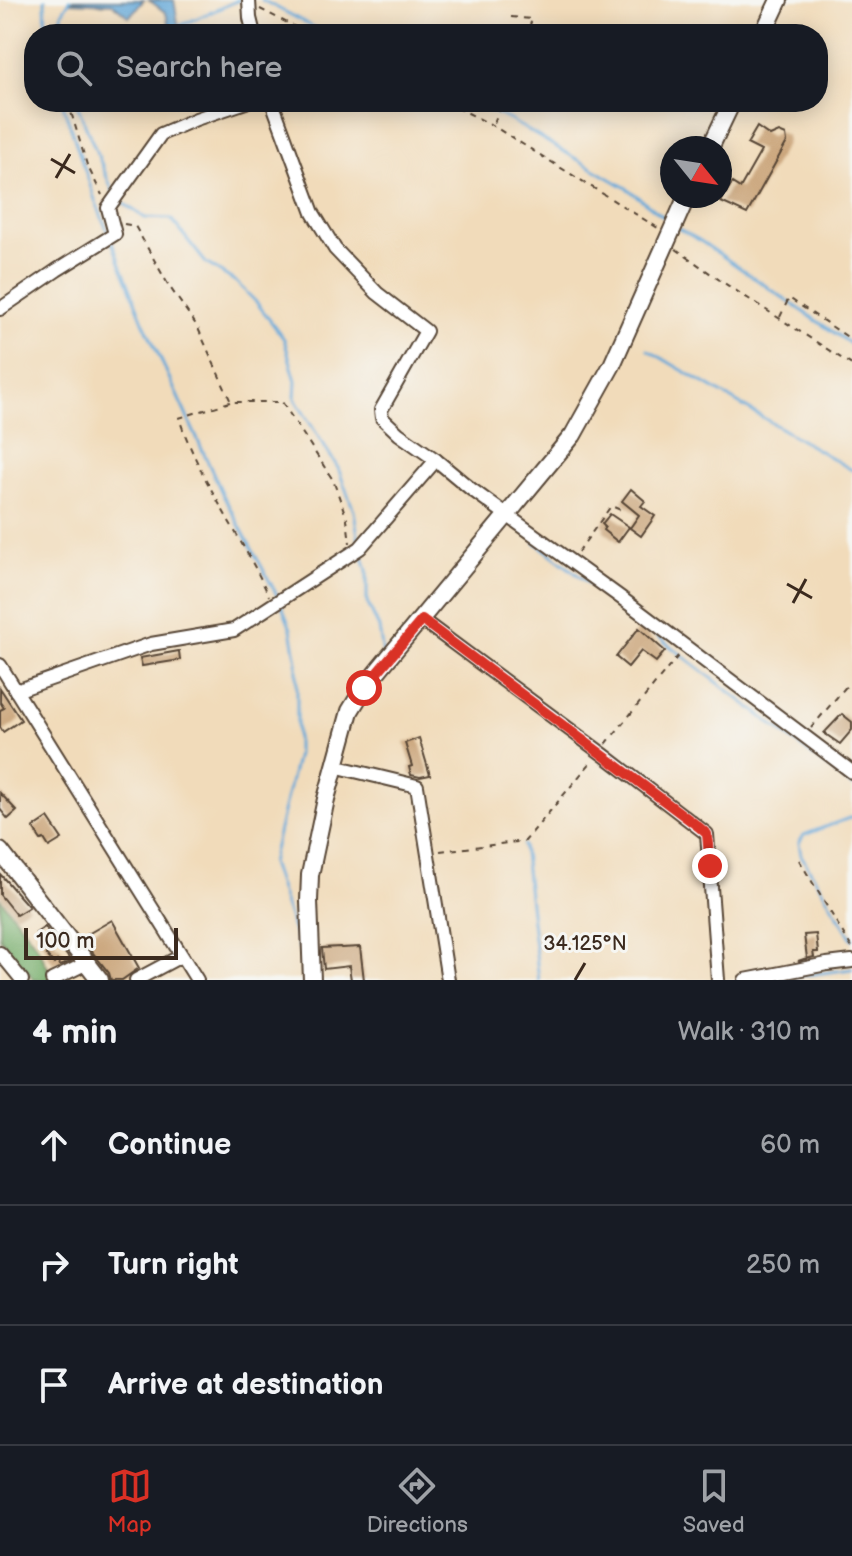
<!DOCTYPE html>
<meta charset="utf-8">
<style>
:root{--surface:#171b24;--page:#242831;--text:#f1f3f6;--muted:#9ea1a6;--line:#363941;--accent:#d93025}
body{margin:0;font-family:"Balsamiq Sans",sans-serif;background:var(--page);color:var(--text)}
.compass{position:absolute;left:660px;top:136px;width:72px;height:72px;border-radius:50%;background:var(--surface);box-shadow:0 4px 20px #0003;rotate:120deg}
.scale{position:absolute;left:24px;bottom:20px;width:154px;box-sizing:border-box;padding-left:8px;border:4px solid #3b2a1e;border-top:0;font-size:22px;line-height:28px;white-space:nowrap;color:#3b2a1e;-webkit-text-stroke:6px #f6f6f2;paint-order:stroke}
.stop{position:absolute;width:24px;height:24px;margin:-18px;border:6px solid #d93025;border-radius:50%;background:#fff}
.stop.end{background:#d93025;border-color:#fff;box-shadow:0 2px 8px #0008}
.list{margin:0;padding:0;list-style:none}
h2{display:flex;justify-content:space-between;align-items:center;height:104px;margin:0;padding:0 32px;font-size:34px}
h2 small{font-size:26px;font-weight:400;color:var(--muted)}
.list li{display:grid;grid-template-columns:52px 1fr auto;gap:24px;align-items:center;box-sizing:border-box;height:120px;padding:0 32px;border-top:2px solid var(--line)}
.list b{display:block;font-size:30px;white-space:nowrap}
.list em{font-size:26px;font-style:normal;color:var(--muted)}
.icon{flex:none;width:44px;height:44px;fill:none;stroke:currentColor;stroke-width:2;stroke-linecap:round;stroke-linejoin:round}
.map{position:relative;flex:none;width:852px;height:980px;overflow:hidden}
.search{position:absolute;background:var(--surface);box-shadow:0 4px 20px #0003;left:24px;right:24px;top:24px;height:88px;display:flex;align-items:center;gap:20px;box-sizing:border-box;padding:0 28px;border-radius:32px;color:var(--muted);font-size:30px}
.sheet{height:464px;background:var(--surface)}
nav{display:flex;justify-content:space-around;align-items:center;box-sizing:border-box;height:112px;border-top:2px solid var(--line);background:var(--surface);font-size:22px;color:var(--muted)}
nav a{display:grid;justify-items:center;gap:4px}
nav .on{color:var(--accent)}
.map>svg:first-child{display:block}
.forest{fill:#74ac69;stroke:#586b44;stroke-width:2}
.water{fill:#63a7d8;stroke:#4f687b;stroke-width:2}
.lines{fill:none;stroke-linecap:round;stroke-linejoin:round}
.stream{stroke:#63a7d8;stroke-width:3}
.building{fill:#cba67b}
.street-casing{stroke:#564535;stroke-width:16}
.secondary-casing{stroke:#564535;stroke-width:20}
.path{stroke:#564535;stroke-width:2;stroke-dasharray:6 6;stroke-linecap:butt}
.street{stroke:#fff;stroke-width:12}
.secondary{stroke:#fff;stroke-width:16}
.route{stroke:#d93025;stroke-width:10}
.ticks{fill:none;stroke:#3b2a1e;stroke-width:3}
.ticks-label{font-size:20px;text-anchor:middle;fill:#3b2a1e;stroke:#f6f6f2;stroke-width:6;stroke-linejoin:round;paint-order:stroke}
</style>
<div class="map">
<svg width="852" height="980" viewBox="0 0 852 980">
<rect width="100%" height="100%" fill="#f6f6f2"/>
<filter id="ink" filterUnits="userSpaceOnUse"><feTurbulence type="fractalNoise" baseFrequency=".0125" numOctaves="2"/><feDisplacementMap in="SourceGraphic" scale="16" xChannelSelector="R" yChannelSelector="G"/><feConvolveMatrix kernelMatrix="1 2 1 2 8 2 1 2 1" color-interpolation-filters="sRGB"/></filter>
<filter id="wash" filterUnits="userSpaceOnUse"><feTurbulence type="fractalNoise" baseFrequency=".006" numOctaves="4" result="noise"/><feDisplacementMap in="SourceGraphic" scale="32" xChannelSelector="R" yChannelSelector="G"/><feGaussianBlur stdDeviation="1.8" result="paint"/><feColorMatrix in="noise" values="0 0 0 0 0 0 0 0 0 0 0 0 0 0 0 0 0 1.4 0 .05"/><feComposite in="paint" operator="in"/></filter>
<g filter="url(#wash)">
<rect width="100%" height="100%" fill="#f1dbba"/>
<path class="forest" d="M0,898L37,946L54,980H34L0,938Z"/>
<g class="water">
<path d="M70,0H144L129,17L113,4L69,2Z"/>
<path d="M149,0H174L180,34H171L166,13Z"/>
</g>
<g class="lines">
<g class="stream">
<path d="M45,0L46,34"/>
<path d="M262,0L327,34"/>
<path d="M177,27L239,0"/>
<path d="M62,34V13L70,0"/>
<path d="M62,102L95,200L109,235"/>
<path d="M76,102L113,192"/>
<path d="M472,102L510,120L628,189L670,222"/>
<path d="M120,201L145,218L171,219L206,263L236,282L257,303L284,339L296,381L295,399L338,468L354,511L359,542"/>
<path d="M679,229L699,240L852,345"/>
<path d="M112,242L143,321L223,495L278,597"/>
<path d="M648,350L852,470"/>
<path d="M535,542L852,786"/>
<path d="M362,554L367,570V602L379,628L383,654"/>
<path d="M281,604L291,629L297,662V754L271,863L304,962"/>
<path d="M852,817L804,835L799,843L801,855L852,939"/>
<path d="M523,845L539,980"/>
<path d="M785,978L852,969"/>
</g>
</g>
<g id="blocks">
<g class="building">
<path d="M757,127L770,136L779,132L786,135L787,142L747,214L721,202L732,183L740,188L761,151L747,144Z"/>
<path d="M631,489L645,501L641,506L655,516L641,536L630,528L639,515L622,501Z"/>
<path d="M610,514L629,527L618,542L603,530L605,527L602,524Z"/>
<path d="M639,628L665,651L656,662L641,651L628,667L616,657Z"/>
<path d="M179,651L180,660L142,666L140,658Z"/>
<path d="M0,688L21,720L3,732L0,727V710L4,708L0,702Z"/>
<path d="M842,714L852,722V730L840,744L824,733Z"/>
<path d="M419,738L430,775L420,777L411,775L409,767L412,766L405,743Z"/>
<path d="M0,793L17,811L8,819L0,809Z"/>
<path d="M48,818L62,839L49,847L44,839L41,840L33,828Z"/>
<path d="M0,874L29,907L16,915L0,895Z"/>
<path d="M112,920L139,968L122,980H111L109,973L81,938Z"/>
<path d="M45,927L57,945L58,944L71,961L60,966L57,961L54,964L46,954L48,952L36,933Z"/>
<path d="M816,934L818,952H813L814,957L798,961L807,958L804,935Z"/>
<path d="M340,947L341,948L360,947L364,980H351L349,966L324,969L322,948Z"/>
</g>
</g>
</g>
<g filter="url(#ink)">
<use href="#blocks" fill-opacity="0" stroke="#564535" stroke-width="2"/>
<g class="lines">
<g class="street-casing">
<g id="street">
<path d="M249,0L250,18L254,34"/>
<path d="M272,102L313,213L335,249L377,293L426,331L381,410L382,418L399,434L436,460L471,489L620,597L852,772"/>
<path d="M0,309L57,270L115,234L108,208L161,134L196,119L246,102"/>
<path d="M422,620L604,755L707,834L718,980"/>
<path d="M0,665L197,980"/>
<path d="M16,691L151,644L234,630L360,548L436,460"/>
<path d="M334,766L417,786L448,980"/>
<path d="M0,953L22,980"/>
<path d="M52,980L87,963"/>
<path d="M136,980L181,956"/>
<path d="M745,980L827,964L852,961"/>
</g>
</g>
<g class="secondary-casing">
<g id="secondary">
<path d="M763,34L779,0"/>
<path d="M710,148L732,102"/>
<path d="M0,851L100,980"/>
<path d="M312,980L309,901L310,875L326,799L350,711L364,688L380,668L573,435L612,365L687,196"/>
</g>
</g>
<g class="path">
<path d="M260,9L309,34"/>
<path d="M511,17L532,19L527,34"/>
<path d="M68,102L87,165L102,195"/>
<path d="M446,102L490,124L658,228"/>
<path d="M494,123L502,102"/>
<path d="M124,224L135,226L169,286L197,326L231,402H282L333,480L347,519L350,543"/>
<path d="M676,249L721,281L852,365"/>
<path d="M780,317L789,298L852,340"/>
<path d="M230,402L179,418C200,481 241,535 269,596"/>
<path d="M578,552L611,506L621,510"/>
<path d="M811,728L849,683"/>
<path d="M606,744L678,656"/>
<path d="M440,851L525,841L592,761"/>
<path d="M799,860L852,948"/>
</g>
<use href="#street" class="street"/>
<use href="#secondary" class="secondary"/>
</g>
</g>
<g class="lines" filter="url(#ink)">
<path class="route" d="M364,688L422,620L699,827L707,834L710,866"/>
</g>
<path class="ticks" d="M51,159L75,173M56,178L70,154M787,584L812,598M793,603L806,579M575,980L585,963"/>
<g class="ticks-label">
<text x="585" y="950">34.125°N</text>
</g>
</svg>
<svg class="compass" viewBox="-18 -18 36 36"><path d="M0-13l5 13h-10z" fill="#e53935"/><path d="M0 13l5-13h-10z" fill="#9ea1a6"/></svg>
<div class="scale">100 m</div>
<div class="stop" style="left:364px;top:688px"></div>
<div class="stop end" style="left:710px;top:866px"></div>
<div class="search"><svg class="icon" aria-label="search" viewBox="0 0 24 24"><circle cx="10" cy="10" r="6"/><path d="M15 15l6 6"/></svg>Search here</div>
</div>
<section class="sheet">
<h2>4 min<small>Walk · 310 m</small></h2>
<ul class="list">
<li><svg class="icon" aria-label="ahead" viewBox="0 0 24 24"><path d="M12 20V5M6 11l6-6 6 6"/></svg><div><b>Continue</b></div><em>60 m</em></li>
<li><svg class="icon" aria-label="right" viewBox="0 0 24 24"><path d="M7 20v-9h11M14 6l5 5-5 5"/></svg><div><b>Turn right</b></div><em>250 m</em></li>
<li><svg class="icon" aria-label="arrive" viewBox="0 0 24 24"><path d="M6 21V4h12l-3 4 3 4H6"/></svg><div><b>Arrive at destination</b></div></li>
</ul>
</section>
<nav>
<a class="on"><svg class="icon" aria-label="map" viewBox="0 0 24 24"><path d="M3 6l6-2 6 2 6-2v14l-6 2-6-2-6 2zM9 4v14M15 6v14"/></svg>Map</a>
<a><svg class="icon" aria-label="directions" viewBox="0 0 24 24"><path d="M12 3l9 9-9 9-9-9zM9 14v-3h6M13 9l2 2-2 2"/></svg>Directions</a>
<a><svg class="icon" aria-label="saved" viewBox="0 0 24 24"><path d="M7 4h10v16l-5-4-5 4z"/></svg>Saved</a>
</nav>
